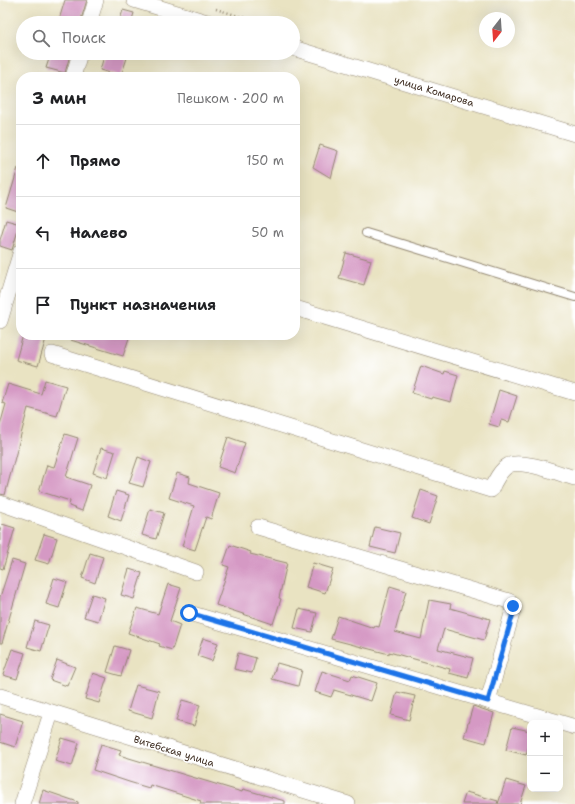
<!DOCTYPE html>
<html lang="ru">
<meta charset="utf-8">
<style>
:root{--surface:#fff;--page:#f6f6f6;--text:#202124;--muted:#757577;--line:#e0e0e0}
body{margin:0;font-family:"Shantell Sans",sans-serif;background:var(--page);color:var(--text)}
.controls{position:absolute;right:12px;bottom:12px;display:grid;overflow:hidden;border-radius:8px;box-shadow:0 4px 16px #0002}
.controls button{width:36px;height:36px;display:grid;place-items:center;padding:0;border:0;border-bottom:1px solid var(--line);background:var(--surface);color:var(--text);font:20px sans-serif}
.compass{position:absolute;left:479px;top:12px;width:36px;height:36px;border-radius:50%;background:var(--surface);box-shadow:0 4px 16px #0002;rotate:197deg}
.stop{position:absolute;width:12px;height:12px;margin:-9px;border:3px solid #1a73e8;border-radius:50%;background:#fff}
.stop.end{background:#1a73e8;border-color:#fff;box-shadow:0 1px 4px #0008}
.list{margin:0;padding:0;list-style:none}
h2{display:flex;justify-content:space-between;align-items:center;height:52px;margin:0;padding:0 16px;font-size:17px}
h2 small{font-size:13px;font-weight:400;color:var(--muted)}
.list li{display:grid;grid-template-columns:26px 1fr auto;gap:12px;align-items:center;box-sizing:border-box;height:72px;padding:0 16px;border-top:1px solid var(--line)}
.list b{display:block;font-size:15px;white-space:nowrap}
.list em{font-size:13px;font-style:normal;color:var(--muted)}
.icon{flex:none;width:22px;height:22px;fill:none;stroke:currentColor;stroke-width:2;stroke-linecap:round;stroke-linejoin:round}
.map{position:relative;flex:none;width:575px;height:804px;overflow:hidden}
.search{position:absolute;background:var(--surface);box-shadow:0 4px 16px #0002;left:16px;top:16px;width:284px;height:44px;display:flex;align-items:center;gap:10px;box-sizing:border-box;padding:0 14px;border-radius:22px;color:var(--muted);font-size:15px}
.panel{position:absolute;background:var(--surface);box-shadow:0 4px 16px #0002;left:16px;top:72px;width:284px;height:268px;border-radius:16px}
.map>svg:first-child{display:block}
.building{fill:#d599c4}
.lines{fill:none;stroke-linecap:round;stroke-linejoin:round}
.service-casing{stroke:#928670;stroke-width:10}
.minor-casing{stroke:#928670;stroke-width:16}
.path{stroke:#928670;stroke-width:2.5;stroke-dasharray:1 3;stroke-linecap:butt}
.service{stroke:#fff;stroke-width:8}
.minor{stroke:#fff;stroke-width:15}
.route{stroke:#1a73e8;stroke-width:5}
.labels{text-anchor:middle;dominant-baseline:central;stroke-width:3;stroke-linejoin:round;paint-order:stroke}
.street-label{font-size:10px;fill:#3b2a1e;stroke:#fff}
</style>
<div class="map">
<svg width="575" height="804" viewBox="0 0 575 804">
<rect width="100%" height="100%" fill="#fff"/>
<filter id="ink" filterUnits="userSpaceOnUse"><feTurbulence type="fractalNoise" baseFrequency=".025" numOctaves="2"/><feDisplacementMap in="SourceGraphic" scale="8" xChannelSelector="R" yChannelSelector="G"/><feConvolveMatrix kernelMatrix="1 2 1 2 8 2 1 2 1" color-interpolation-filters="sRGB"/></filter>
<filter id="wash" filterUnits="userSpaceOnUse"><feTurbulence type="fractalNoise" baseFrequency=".012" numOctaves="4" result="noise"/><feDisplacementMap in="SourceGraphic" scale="16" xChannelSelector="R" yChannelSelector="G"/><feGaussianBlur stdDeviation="0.9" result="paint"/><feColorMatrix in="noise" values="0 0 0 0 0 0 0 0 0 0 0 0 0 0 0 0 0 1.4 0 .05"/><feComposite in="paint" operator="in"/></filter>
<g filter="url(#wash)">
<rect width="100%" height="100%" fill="#e9e3c2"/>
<g id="blocks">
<g class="building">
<path d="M65,0H87L80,23H58Z"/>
<path d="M123,10L134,13L131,23H119Z"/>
<path d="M51,53L70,55L65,73L46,68Z"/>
<path d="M105,53L127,58L121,76L100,70Z"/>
<path d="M320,145L338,151L331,178L313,167Z"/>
<path d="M18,168L21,169V213L6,208Z"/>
<path d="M6,220L20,224L12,250L0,246V240Z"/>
<path d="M346,253L371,260L364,285L339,278Z"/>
<path d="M23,335H47L38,366L16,360Z"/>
<path d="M65,335H130L123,356L64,338Z"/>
<path d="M421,366L444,374L445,371L458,375L451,402L432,397L431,399L412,393Z"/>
<path d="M45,380L66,386L57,416L28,408L5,495L0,494V425L6,404L2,403L8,384L41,394Z"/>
<path d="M499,390L517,396L509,422L501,420L499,427L489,424Z"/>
<path d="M65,434L78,438L66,477L90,485L82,511L69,506L70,501L39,491L47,465L54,467Z"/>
<path d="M228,437L245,443L235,473L218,467Z"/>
<path d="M101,448L115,452L107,478L93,473Z"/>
<path d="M138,457L151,462L143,487L129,483Z"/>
<path d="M177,473L190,477L189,483L219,493L211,519L206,517L195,550L182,546L194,506L169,498Z"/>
<path d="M421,490L438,496L429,524L412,518Z"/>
<path d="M116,491L129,495L121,521L108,516Z"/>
<path d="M150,509L164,513L156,539L142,535Z"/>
<path d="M2,524L15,528L3,569L0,568V530Z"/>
<path d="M375,527L400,533L395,553L370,547Z"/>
<path d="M44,534L57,538L49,564L35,560Z"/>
<path d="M230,545L251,552L250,554L287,563L279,598L281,599L273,624L216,605L229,567L223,565Z"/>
<path d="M90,553L103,557L95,583L82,578Z"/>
<path d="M12,560L25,564L2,643H0V597Z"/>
<path d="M313,563L333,569L325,593L306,587Z"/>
<path d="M129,569L142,573L134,599L121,595Z"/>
<path d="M54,578L67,582L59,608L46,604Z"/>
<path d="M168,584L181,588L170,621L180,625L172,650L159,646L160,644L128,633L137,608L158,614Z"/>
<path d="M390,586L406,591L395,632L421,639L429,600L451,604L450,608L490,619L484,640L444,629L438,649L473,658L468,678L449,673L450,669L389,652V654L331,639L338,616L374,628L375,626L379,627Z"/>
<path d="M92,594L105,598L98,621L84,617Z"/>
<path d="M299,609L317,613L312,632L294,628Z"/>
<path d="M35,621L49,625L41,651L27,647Z"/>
<path d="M203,638L218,643L212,661L197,656Z"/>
<path d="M115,646L129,650L121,676L107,672Z"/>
<path d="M12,649L25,653L17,679L3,675Z"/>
<path d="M238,653L256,658L252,673L234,669Z"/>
<path d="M57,660L75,667L67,686L50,680Z"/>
<path d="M277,663L302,670L298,686L272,679Z"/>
<path d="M322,671L350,680L352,675L377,683L371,701L334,690L331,697L315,692Z"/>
<path d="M93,673L107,678L99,703L85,699Z"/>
<path d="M136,685L159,691L152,718L128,711Z"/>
<path d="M397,692L415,696L409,720L391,715Z"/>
<path d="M182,700L200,705L194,726L176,721Z"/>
<path d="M473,706L494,713L486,743L464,737Z"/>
<path d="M0,714L23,721L15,747L0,742Z"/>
<path d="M512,727L530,731V741L526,755L506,750Z"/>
<path d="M62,738L79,743L72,766L55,761Z"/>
<path d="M101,744L121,750L119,755L242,792L243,789L285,801V804H200L201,801L150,785L149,788L129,782L93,770Z"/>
<path d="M506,780L526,786L520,804H498Z"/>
<path d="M43,790L78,802V804H39Z"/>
<path d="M466,792L498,801L497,804H462Z"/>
</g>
</g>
</g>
<g filter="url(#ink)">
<use href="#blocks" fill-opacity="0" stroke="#928670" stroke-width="1"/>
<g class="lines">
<g class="service-casing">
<path id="service" d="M366,233L575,297"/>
</g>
<g class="minor-casing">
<g id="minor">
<path d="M134,0L210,23"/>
<path d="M89,23L96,0"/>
<path d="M293,48L575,134"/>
<path d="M73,77L80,53"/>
<path d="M295,308L575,393"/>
<path d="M0,321L21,251"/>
<path d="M52,354L491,490C494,482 501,469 509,465C523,459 560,474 575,478"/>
<path d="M0,503L196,572"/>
<path d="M258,527L509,601L513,610L488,701"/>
<path d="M189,613L575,727"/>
<path d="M0,696L348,804"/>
<path d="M22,804L51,713"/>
</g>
</g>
<path class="path" d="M216,9L261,23"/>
<use href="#service" class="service"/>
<use href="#minor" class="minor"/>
</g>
</g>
<g class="lines" filter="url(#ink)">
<path class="route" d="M189,613L488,701L514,610L513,606"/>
</g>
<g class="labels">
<g class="street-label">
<text transform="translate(434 91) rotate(17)">улица Комарова</text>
<text transform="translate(174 751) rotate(17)">Витебская улица</text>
</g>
</g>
</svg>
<div class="controls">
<button>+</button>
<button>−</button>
</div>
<svg class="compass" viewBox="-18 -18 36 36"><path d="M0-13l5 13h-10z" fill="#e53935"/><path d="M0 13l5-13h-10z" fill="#757577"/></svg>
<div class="stop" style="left:189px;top:613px"></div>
<div class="stop end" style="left:513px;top:606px"></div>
<div class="search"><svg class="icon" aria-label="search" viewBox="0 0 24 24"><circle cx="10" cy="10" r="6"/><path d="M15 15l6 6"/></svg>Поиск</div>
<section class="panel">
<h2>3 мин<small>Пешком · 200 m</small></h2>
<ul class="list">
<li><svg class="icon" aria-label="ahead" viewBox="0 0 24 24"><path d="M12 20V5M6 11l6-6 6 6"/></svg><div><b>Прямо</b></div><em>150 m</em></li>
<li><svg class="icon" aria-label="left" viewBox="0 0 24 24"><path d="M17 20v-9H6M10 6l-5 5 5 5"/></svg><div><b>Налево</b></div><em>50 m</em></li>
<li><svg class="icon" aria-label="arrive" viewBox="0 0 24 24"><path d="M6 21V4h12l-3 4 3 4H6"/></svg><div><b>Пункт назначения</b></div></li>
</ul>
</section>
</div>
